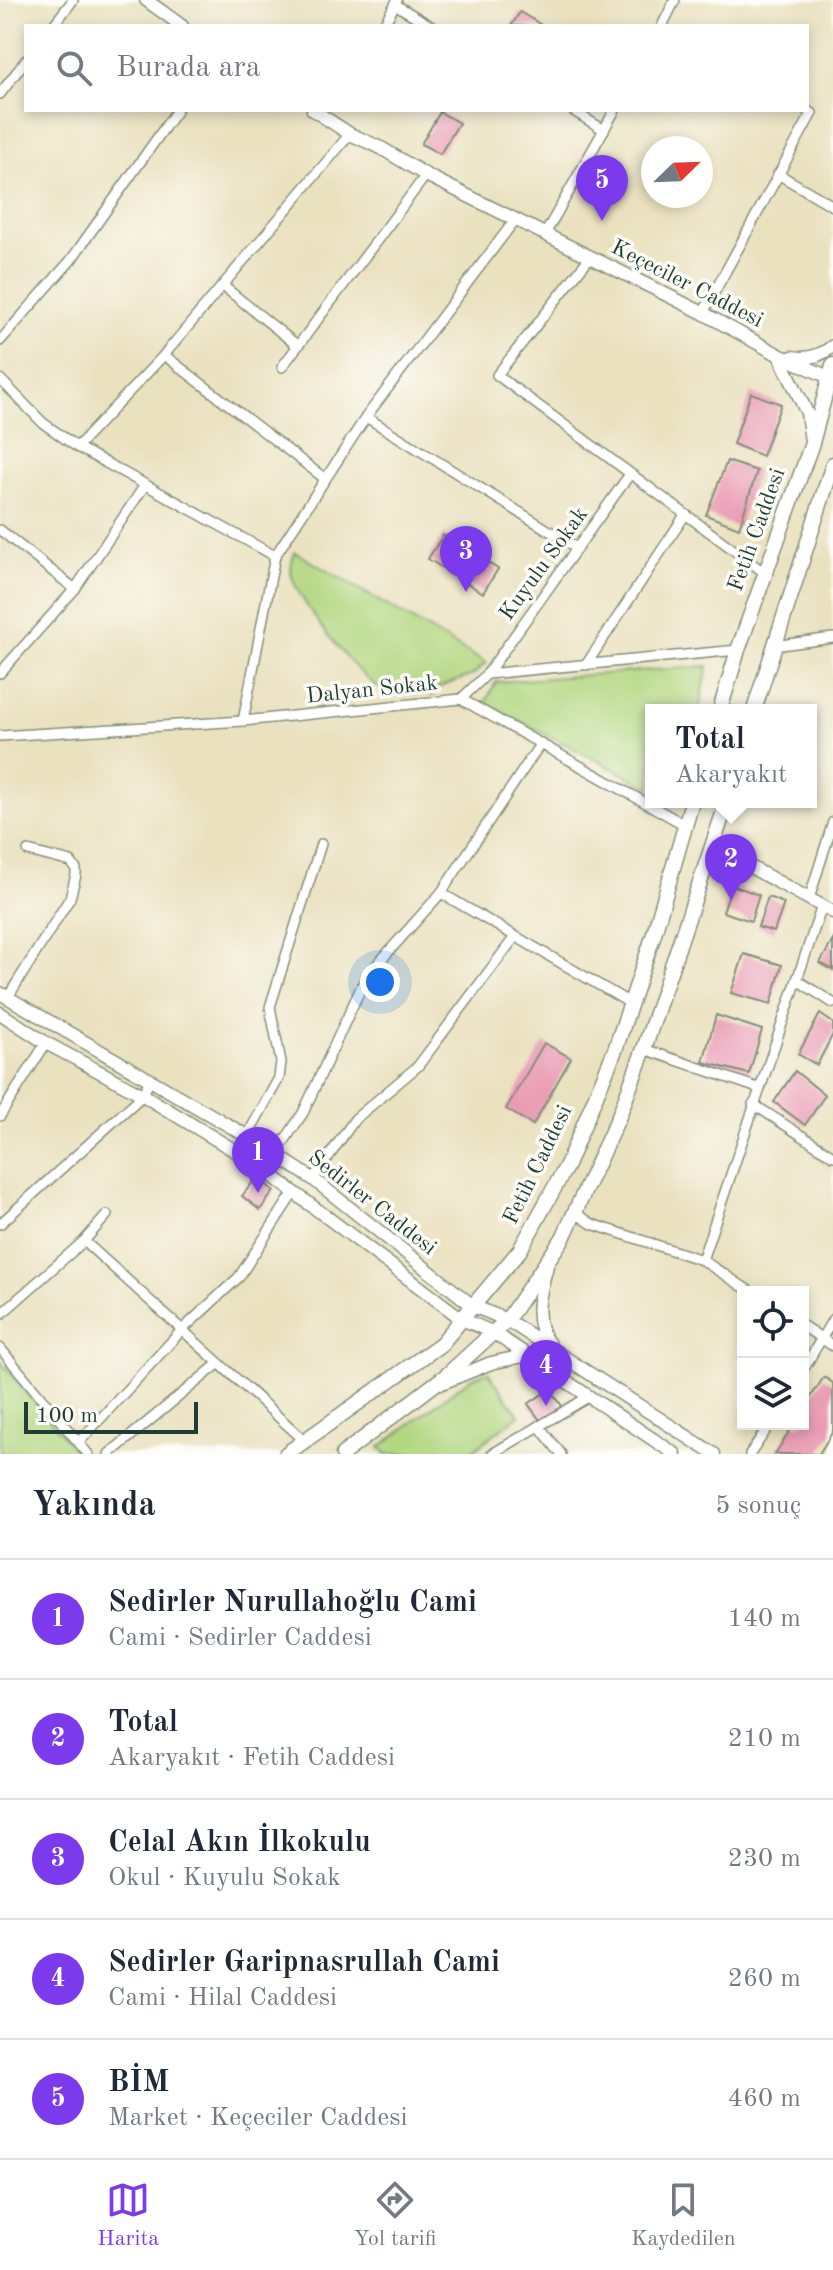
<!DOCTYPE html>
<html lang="tr">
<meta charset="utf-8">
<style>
:root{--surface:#fff;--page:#f6f6f7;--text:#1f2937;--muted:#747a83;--line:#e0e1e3;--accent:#7c3aed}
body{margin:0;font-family:"Old Standard TT",serif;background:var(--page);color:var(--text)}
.controls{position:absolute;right:24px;bottom:24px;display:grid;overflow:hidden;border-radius:0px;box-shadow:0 4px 12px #0003}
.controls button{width:72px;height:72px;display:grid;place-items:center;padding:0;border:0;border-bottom:2px solid var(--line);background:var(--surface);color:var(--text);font:40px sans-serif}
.compass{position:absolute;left:641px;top:136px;width:72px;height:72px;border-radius:50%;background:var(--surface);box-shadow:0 4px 12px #0003;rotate:67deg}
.scale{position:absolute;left:24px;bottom:20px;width:174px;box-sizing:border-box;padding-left:8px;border:4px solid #1f3d34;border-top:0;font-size:22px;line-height:28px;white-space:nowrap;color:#1f3d34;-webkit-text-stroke:6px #fdfcf7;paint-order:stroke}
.you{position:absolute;left:380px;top:982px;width:28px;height:28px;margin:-20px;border:6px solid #fff;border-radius:50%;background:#1a73e8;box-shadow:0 0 0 12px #1a73e833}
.badge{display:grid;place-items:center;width:52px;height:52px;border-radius:50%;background:var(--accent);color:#fff;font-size:26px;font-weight:700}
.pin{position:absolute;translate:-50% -66px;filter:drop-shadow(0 2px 4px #0008)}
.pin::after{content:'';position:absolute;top:42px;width:28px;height:24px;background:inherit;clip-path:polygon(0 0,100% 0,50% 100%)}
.popup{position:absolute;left:645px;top:704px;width:172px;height:104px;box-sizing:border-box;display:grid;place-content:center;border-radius:0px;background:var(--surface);filter:drop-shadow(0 2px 6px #0005);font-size:26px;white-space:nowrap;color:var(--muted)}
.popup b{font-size:30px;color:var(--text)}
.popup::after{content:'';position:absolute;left:50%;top:100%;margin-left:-16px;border:16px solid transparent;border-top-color:var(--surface)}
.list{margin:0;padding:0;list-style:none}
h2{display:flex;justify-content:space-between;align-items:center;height:104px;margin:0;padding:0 32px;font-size:34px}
h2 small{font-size:26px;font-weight:400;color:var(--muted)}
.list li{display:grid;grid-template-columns:52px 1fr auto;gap:24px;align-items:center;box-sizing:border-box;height:120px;padding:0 32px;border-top:2px solid var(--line)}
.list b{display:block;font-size:30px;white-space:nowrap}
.list p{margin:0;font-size:26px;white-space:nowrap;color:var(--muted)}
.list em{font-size:26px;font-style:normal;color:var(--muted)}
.icon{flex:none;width:44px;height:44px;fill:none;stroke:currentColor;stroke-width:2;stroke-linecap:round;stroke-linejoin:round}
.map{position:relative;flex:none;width:833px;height:1454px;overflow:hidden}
.search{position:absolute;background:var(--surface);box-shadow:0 4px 12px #0003;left:24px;right:24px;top:24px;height:88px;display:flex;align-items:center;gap:20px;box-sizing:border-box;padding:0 28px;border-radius:0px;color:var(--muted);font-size:30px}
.sheet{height:704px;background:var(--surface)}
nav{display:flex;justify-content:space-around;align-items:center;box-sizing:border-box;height:112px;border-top:2px solid var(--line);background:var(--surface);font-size:22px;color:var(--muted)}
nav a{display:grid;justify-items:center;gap:4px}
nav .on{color:var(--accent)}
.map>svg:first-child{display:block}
.green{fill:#b2d781;stroke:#688a5a;stroke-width:2}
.building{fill:#ea9cb5}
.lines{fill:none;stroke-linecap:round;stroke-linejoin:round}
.street-casing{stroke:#848f7a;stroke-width:12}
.secondary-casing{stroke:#848f7a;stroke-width:15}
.primary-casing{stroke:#848f7a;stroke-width:17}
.street{stroke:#fff;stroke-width:9}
.secondary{stroke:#fff;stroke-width:12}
.primary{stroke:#fff;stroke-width:14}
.labels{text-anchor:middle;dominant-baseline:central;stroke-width:7;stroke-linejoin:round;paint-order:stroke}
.street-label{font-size:22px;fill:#1f3d34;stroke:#fdfcf7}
</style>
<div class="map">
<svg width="833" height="1454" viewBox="0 0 833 1454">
<rect width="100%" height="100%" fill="#fdfcf7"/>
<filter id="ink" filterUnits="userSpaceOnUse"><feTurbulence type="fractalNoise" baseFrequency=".0125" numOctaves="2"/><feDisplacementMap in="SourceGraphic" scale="16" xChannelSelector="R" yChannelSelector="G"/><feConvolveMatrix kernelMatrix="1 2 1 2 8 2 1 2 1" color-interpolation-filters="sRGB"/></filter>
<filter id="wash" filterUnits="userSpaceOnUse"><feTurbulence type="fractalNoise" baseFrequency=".006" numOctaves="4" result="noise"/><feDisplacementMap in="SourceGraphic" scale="32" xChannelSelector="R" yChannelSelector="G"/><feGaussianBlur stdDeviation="1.8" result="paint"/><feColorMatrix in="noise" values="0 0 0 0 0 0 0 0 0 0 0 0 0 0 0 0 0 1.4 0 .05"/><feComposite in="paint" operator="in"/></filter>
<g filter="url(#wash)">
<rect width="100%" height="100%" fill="#eae1bf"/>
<g class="green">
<path d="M295,552L486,663L473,675L437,688L432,696C418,687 396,701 374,684C352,669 304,607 294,582C289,572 291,562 295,552Z"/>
<path d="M708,666L699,710H651V788L485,703L496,682Z"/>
<path d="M0,1361L78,1454H0Z"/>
<path d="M488,1372L519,1415L468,1454H386L380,1447L471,1378Z"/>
</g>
<g id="blocks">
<g class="building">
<path d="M520,12L543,26H511Z"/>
<path d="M440,112L459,123L440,154L421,144Z"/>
<path d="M751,393L781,404L762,456L733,444Z"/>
<path d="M727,461L757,471L739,528L706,515Z"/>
<path d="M443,535L498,569L483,593L428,559Z"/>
<path d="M732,885L759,895L751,921L723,912Z"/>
<path d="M768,897L784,903L774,932L758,927Z"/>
<path d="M833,940V970L820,963Z"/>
<path d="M744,954L782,965L771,1004L731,993Z"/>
<path d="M820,1014L833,1023V1034L817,1065L798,1054Z"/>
<path d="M716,1015L762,1030L749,1074L703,1062Z"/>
<path d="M544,1043L571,1058L533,1125L506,1109Z"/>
<path d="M795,1071L825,1095L805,1125L774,1102Z"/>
<path d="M257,1177L274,1191L260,1210L242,1196Z"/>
<path d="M824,1377L833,1383V1431L819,1454H775L794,1424H803V1409Z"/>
<path d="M550,1389L564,1409L543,1424L528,1404Z"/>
</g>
</g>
</g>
<g filter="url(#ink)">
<use href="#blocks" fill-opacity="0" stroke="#848f7a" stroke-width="2"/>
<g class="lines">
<g class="street-casing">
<g id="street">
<path d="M396,5L431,26"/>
<path d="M53,26L73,0"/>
<path d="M383,26L397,1"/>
<path d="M662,26L675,0"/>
<path d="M0,94L26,60"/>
<path d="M572,110L604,130"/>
<path d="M778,174L833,206"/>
<path d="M545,234L615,110"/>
<path d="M590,257L497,375L765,573"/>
<path d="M223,286L298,346"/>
<path d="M703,313L812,113L806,110"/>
<path d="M0,341L71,260L177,110"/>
<path d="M164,355L324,478"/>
<path d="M282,367L426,175"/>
<path d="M0,379L43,423L77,447L275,556"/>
<path d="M366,417L577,548"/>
<path d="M77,447L164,355L350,134"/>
<path d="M0,530L75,589"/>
<path d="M773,646L833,638"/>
<path d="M586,665L685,515"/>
<path d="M0,673L75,589L145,485"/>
<path d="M487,674L630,474"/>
<path d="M461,699L685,825"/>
<path d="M243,721L275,556L366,417L515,220"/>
<path d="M0,736L243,721L461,699L487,674L738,650"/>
<path d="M441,893L630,1003"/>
<path d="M809,899L833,822"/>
<path d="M797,980L833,1003"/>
<path d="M8,997L70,898L76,875V869L71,862L28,851"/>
<path d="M644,1049L758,1088"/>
<path d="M753,1104L833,1156"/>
<path d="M0,1116L46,1043"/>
<path d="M247,1136L279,1078L281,1062L270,1007L321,844"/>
<path d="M275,1155L303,1113L366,977L441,893L541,743"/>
<path d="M313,1179L355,1119L418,1066L514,938"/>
<path d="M574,1212L592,1224L702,1260L751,1292"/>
<path d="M0,1224L143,1095L150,1079"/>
<path d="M84,1241L305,1441"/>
<path d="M702,1260L822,906"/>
<path d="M0,1315L84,1241L107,1215"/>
<path d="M803,1326L833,1346"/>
<path d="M0,1348L88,1454"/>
<path d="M803,1370L833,1319"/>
<path d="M539,1426L561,1454"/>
<path d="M79,1442L181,1331L239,1277L294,1192"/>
<path d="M109,1454L218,1364"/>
<path d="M492,1454L590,1396"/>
<path d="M750,1454L770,1424"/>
</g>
</g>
<g class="secondary-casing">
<g id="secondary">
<path d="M146,0L182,26"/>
<path d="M313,110L350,134L381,148L426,175L703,313L779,355L833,379"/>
<path d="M779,355L807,413L811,441"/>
<path d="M792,357C808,360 821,356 833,346"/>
<path d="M714,847L833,912"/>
<path d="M0,993L247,1136L313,1179L473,1306L507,1320L714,1454"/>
<path d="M0,1013L46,1043L143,1095L255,1163L462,1319L494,1333L675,1454"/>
<path d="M547,1266C540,1292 531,1321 549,1344"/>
<path d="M442,1383L491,1363L528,1355"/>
</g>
</g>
<g class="primary-casing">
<g id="primary">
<path d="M720,710L738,650L812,443L833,365"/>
<path d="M754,710L833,464"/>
<path d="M286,1454L441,1344L520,1250L567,1165L615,1050L653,937L692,802"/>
<path d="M343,1454L448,1374L507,1320L563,1238L619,1116L644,1049L727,802"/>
</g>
</g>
<use href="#street" class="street"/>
<use href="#secondary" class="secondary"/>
<use href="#primary" class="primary"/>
</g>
</g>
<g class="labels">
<g class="street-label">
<text transform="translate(687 284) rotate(27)">Keçeciler Caddesi</text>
<text transform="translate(757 530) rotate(-70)">Fetih Caddesi</text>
<text transform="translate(544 564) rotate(-54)">Kuyulu Sokak</text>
<text transform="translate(372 690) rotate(-6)">Dalyan Sokak</text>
<text transform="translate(538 1165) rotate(-64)">Fetih Caddesi</text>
<text transform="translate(372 1203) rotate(38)">Sedirler Caddesi</text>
</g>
</g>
</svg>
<div class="controls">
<button><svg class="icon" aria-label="locate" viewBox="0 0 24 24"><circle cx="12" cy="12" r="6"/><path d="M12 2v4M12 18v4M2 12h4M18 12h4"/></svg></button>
<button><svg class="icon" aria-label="layers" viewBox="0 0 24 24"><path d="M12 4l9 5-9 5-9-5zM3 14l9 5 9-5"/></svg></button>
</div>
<svg class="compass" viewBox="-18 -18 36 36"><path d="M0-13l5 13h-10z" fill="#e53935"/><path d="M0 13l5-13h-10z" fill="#747a83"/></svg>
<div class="scale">100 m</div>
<div class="you"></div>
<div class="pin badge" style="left:258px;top:1193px">1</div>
<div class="pin badge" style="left:731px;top:900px">2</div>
<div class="popup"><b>Total</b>Akaryakıt</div>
<div class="pin badge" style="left:466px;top:592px">3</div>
<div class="pin badge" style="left:546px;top:1406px">4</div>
<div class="pin badge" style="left:602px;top:221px">5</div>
<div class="search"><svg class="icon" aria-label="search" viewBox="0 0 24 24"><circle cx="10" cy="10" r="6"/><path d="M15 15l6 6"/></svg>Burada ara</div>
</div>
<section class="sheet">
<h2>Yakında<small>5 sonuç</small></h2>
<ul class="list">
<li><span class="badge">1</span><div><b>Sedirler Nurullahoğlu Cami</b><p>Cami · Sedirler Caddesi</p></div><em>140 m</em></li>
<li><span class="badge">2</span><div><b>Total</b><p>Akaryakıt · Fetih Caddesi</p></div><em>210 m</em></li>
<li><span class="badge">3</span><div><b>Celal Akın İlkokulu</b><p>Okul · Kuyulu Sokak</p></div><em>230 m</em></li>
<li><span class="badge">4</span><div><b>Sedirler Garipnasrullah Cami</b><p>Cami · Hilal Caddesi</p></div><em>260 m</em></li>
<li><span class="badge">5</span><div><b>BİM</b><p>Market · Keçeciler Caddesi</p></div><em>460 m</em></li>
</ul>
</section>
<nav>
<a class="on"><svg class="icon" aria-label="map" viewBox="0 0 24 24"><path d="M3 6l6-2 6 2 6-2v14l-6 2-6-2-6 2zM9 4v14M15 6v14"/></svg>Harita</a>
<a><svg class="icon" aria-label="directions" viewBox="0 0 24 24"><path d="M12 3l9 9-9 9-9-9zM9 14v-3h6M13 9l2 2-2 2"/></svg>Yol tarifi</a>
<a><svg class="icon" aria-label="saved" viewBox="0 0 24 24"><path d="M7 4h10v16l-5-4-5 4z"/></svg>Kaydedilen</a>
</nav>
